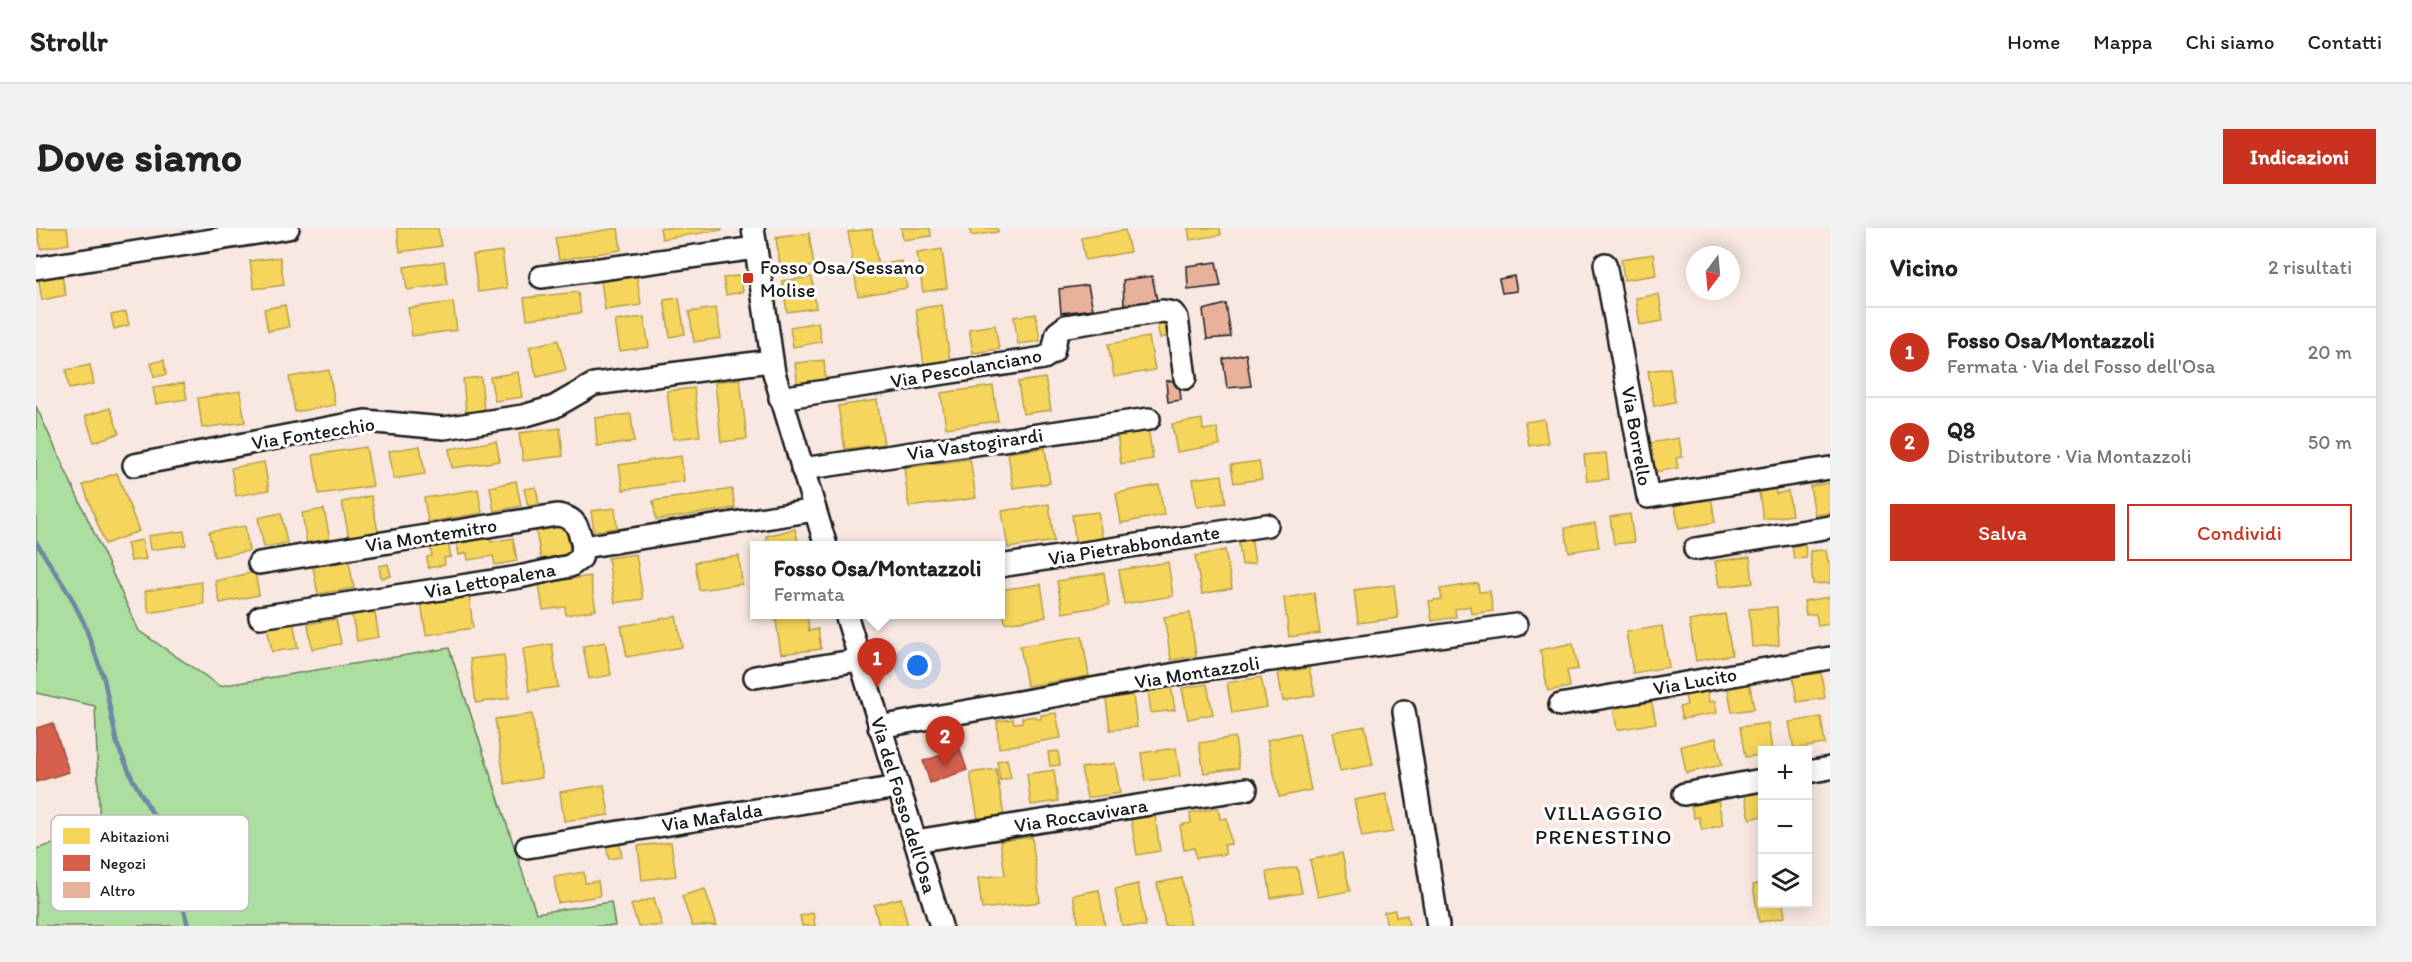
<!DOCTYPE html>
<html lang="it">
<meta charset="utf-8">
<style>
:root{--surface:#fff;--page:#f2f2f2;--text:#222;--muted:#767676;--line:#e0e0e0;--accent:#c8321e}
body{margin:0;font-family:Itim,sans-serif;background:var(--page);color:var(--text)}
.controls{position:absolute;right:18px;bottom:18px;display:grid;overflow:hidden;border-radius:0px;box-shadow:0 3px 15px #0003}
.controls button{width:54px;height:54px;display:grid;place-items:center;padding:0;border:0;border-bottom:2px solid var(--line);background:var(--surface);color:var(--text);font:30px sans-serif}
.compass{position:absolute;left:1650px;top:18px;width:54px;height:54px;border-radius:50%;background:var(--surface);box-shadow:0 3px 15px #0003;rotate:196deg}
.you{position:absolute;left:882px;top:438px;width:21px;height:21px;margin:-15px;border:4px solid #fff;border-radius:50%;background:#1a73e8;box-shadow:0 0 0 9px #1a73e833}
.badge{display:grid;place-items:center;width:39px;height:39px;border-radius:50%;background:var(--accent);color:#fff;font-size:20px;font-weight:700}
.pin{position:absolute;translate:-50% -50px;filter:drop-shadow(0 2px 3px #0008)}
.pin::after{content:'';position:absolute;top:32px;width:21px;height:18px;background:inherit;clip-path:polygon(0 0,100% 0,50% 100%)}
.popup{position:absolute;left:714px;top:313px;width:255px;height:78px;box-sizing:border-box;display:grid;place-content:center;border-radius:0px;background:var(--surface);filter:drop-shadow(0 2px 4px #0005);font-size:20px;white-space:nowrap;color:var(--muted)}
.popup b{font-size:22px;color:var(--text)}
.popup::after{content:'';position:absolute;left:50%;top:100%;margin-left:-12px;border:12px solid transparent;border-top-color:var(--surface)}
.list{margin:0;padding:0;list-style:none}
h2{display:flex;justify-content:space-between;align-items:center;height:78px;margin:0;padding:0 24px;font-size:26px}
h2 small{font-size:20px;font-weight:400;color:var(--muted)}
.list li{display:grid;grid-template-columns:39px 1fr auto;gap:18px;align-items:center;box-sizing:border-box;height:90px;padding:0 24px;border-top:2px solid var(--line)}
.list b{display:block;font-size:22px;white-space:nowrap}
.list p{margin:0;font-size:20px;white-space:nowrap;color:var(--muted)}
.list em{font-size:20px;font-style:normal;color:var(--muted)}
.actions{display:flex;gap:12px;padding:18px 24px}
.actions a{flex:1;padding:14px 0;border:2px solid var(--accent);border-radius:0px;text-align:center;font-size:21px;color:var(--accent)}
.actions .main{background:var(--accent);color:#fff}
.icon{flex:none;width:33px;height:33px;fill:none;stroke:currentColor;stroke-width:2;stroke-linecap:round;stroke-linejoin:round}
.map{position:relative;flex:none;width:1794px;height:698px;overflow:hidden;border-radius:0px}
header{display:flex;align-items:center;gap:36px;box-sizing:border-box;height:84px;padding:0 30px;background:var(--surface);border-bottom:2px solid var(--line)}
header strong{font-size:28px}
nav{display:flex;gap:33px;margin-inline-start:auto;font-size:21px}
.intro{display:flex;align-items:center;justify-content:space-between;box-sizing:border-box;height:144px;padding:0 36px}
h1{margin:0;font-size:42px}
.button{padding:15px 27px;border-radius:0px;background:var(--accent);color:#fff;font-size:21px;font-weight:700}
main{display:flex;gap:36px;padding:0 36px}
aside{flex:1;background:var(--surface);border-radius:0px;box-shadow:0 3px 15px #0003}
.map>svg:first-child{display:block}
.green{fill:#acde9f;stroke:#647d5e;stroke-width:1.5}
.homes{fill:#f6d55c;stroke:#b59e49;stroke-width:1.5}
.shops{fill:#d6604d;stroke:#9e4c3e;stroke-width:1.5}
.lines{fill:none;stroke-linecap:round;stroke-linejoin:round}
.stream{stroke:#6d89a4;stroke-width:4.5}
.building{fill:#e7b19b;stroke:#1c1c1c;stroke-width:1.5}
.minor-casing{stroke:#1c1c1c;stroke-width:26}
.minor{stroke:#fff;stroke-width:21}
.poi-dot{fill:#c8321e;stroke:#fff;stroke-width:2}
.labels{text-anchor:middle;dominant-baseline:central;stroke-width:6;stroke-linejoin:round;paint-order:stroke}
.poi-label{font-size:20px;fill:#1c1c1c;stroke:#fff;text-anchor:start}
.street-label{font-size:20px;fill:#1c1c1c;stroke:#fff}
.neighbourhood-label{font-size:21px;letter-spacing:1.5px;fill:#1c1c1c;stroke:#fff}
.key{fill:#fff;stroke:#bbb;stroke-width:1.5}
.key-label{font-size:16px;fill:#1c1c1c}
</style>
<header>
<strong>Strollr</strong>
<nav><a>Home</a><a>Mappa</a><a>Chi siamo</a><a>Contatti</a></nav>
</header>
<div class="intro"><h1>Dove siamo</h1><a class="button">Indicazioni</a></div>
<main>
<div class="map">
<svg width="1794" height="698" viewBox="0 0 1794 698">
<rect width="100%" height="100%" fill="#f8e8e1"/>
<filter id="ink" filterUnits="userSpaceOnUse"><feTurbulence type="fractalNoise" baseFrequency=".0167" numOctaves="2"/><feDisplacementMap in="SourceGraphic" scale="12" xChannelSelector="R" yChannelSelector="G"/><feConvolveMatrix kernelMatrix="1 2 1 2 8 2 1 2 1" color-interpolation-filters="sRGB"/></filter>
<g filter="url(#ink)">
<path class="green" d="M0,178L103,403L184,458L413,420L500,685L575,674L579,698H0V621L64,602L59,478L0,465Z"/>
<g class="homes">
<path d="M1,0H31L33,16L5,21Z"/>
<path d="M361,0H402L405,18L364,24Z"/>
<path d="M582,0L585,22L523,32L519,10Z"/>
<path d="M624,0H685L686,2L626,11Z"/>
<path d="M865,0H894L895,8L867,12Z"/>
<path d="M934,0H961L962,4L935,8Z"/>
<path d="M1152,0H1184L1185,7L1154,12Z"/>
<path d="M836,1L842,37L866,33L871,60L822,68L812,4Z"/>
<path d="M1089,2L1094,24L1049,32L1045,10Z"/>
<path d="M773,5L778,38L745,43L740,10Z"/>
<path d="M906,21L911,60L887,64L881,25Z"/>
<path d="M466,23L471,60L442,64L437,27Z"/>
<path d="M1617,26L1620,47L1588,52L1585,31Z"/>
<path d="M244,29L248,57L218,61L214,33Z"/>
<path d="M408,33L411,56L371,62L368,39Z"/>
<path d="M25,44L30,67L6,72L2,48Z"/>
<path d="M704,47L707,64L690,67L687,50Z"/>
<path d="M601,48L605,77L569,82L565,53Z"/>
<path d="M776,49L780,80L751,84L746,53Z"/>
<path d="M542,64L545,85L491,91L488,70Z"/>
<path d="M1623,66L1627,93L1604,97L1600,70Z"/>
<path d="M643,70L649,106L634,109L628,72Z"/>
<path d="M417,74L421,102L376,108L372,80Z"/>
<path d="M249,77L253,99L232,103L228,81Z"/>
<path d="M906,77L914,132L888,136L880,81Z"/>
<path d="M680,80L685,110L658,114L653,84Z"/>
<path d="M90,84L93,97L78,101L75,87Z"/>
<path d="M1000,86L1004,113L982,116L978,89Z"/>
<path d="M608,89L613,119L584,123L579,93Z"/>
<path d="M782,94L785,114L757,119L754,99Z"/>
<path d="M1135,94L1137,107L1124,110L1121,96Z"/>
<path d="M959,97L963,121L937,125L933,101Z"/>
<path d="M1113,109L1119,142L1078,149L1072,116Z"/>
<path d="M522,112L530,142L501,149L493,119Z"/>
<path d="M128,132L130,147L118,149L115,135Z"/>
<path d="M788,132L790,157L762,160L759,135Z"/>
<path d="M54,137L58,156L33,161L30,142Z"/>
<path d="M1634,140L1639,174L1618,178L1612,143Z"/>
<path d="M293,142L299,177L259,184L253,149Z"/>
<path d="M482,144L486,169L459,173L454,149Z"/>
<path d="M445,149L448,183L430,185L427,151Z"/>
<path d="M1009,150L1015,182L987,186L982,154Z"/>
<path d="M704,151L711,211L685,214L679,154Z"/>
<path d="M148,155L151,171L120,176L117,160Z"/>
<path d="M957,158L962,193L910,200L905,165Z"/>
<path d="M658,160L664,208L637,211L631,163Z"/>
<path d="M204,163L209,194L166,200L162,170Z"/>
<path d="M841,172L848,216L809,221L802,178Z"/>
<path d="M74,180L83,205L58,214L49,188Z"/>
<path d="M595,186L598,214L561,218L559,190Z"/>
<path d="M1166,191L1167,202L1181,200L1184,217L1141,224L1136,196Z"/>
<path d="M1508,191L1512,215L1493,218L1489,194Z"/>
<path d="M524,200L527,228L487,233L483,205Z"/>
<path d="M1112,200L1117,231L1085,236L1081,205Z"/>
<path d="M1643,210L1646,229L1640,230L1642,240L1619,244L1614,215Z"/>
<path d="M460,213L464,233L416,240L413,221Z"/>
<path d="M384,218L389,246L358,251L353,223Z"/>
<path d="M330,219L337,258L283,266L277,227Z"/>
<path d="M1009,220L1014,255L977,260L972,225Z"/>
<path d="M1570,225L1573,251L1551,253L1548,227Z"/>
<path d="M645,228L648,253L587,262L583,237Z"/>
<path d="M934,231L940,270L873,279L868,240Z"/>
<path d="M1223,233L1226,251L1198,255L1195,237Z"/>
<path d="M228,234L233,262L200,268L195,240Z"/>
<path d="M81,245L103,303L69,316L47,257Z"/>
<path d="M1186,247L1190,275L1161,279L1157,251Z"/>
<path d="M480,253L485,278L458,283L454,259Z"/>
<path d="M1794,255V285L1779,287L1774,258Z"/>
<path d="M1123,257L1128,287L1085,295L1080,265Z"/>
<path d="M500,259L503,276L492,278L488,261Z"/>
<path d="M442,261L446,285L392,294L388,270Z"/>
<path d="M696,261L699,280L620,292L617,273Z"/>
<path d="M1739,261L1740,266L1752,263L1756,287L1727,291L1723,264Z"/>
<path d="M335,268L342,304L313,310L306,274Z"/>
<path d="M1675,268L1679,294L1643,301L1638,274Z"/>
<path d="M1013,276L1018,313L972,320L966,283Z"/>
<path d="M579,280L581,300L558,303L555,283Z"/>
<path d="M288,281L294,312L271,316L266,285Z"/>
<path d="M1062,284L1067,314L1040,318L1036,287Z"/>
<path d="M245,285L251,315L228,319L222,290Z"/>
<path d="M1594,286L1598,314L1578,316L1574,289Z"/>
<path d="M1559,295L1563,319L1533,324L1529,300Z"/>
<path d="M529,297L535,325L505,331L500,303Z"/>
<path d="M209,298L213,323L178,329L173,304Z"/>
<path d="M759,301L763,318H732L730,308Z"/>
<path d="M148,303L150,317L114,322L112,308Z"/>
<path d="M453,306L455,314L477,310L481,333L459,337L457,328L432,332L431,325L423,327L420,312Z"/>
<path d="M1215,308L1219,335L1206,337L1202,310Z"/>
<path d="M106,312L110,331L95,333L91,315Z"/>
<path d="M412,314L415,329L408,330L409,337L392,340L391,329L396,328L394,317Z"/>
<path d="M1769,317L1770,330L1758,331L1756,318Z"/>
<path d="M1189,322L1196,360L1166,366L1159,328Z"/>
<path d="M1790,322L1792,334H1794V355L1777,356L1774,323Z"/>
<path d="M600,326L607,371L579,375L572,330Z"/>
<path d="M703,328L706,356L663,362L659,334Z"/>
<path d="M1714,329L1717,355L1683,359L1679,333Z"/>
<path d="M313,333L318,360L282,366L277,339Z"/>
<path d="M1132,334L1137,368L1088,376L1083,342Z"/>
<path d="M352,336L355,348L345,350L343,338Z"/>
<path d="M219,344L223,367L184,375L179,353Z"/>
<path d="M1068,345L1073,377L1027,385L1021,353Z"/>
<path d="M554,348L560,382L530,387L529,379L507,382L503,356Z"/>
<path d="M165,354L168,376L113,385L109,363Z"/>
<path d="M1442,355L1443,364L1454,363L1457,383L1435,386L1434,378L1419,381L1420,389L1396,393L1393,373L1406,371L1404,361Z"/>
<path d="M1005,356L1010,389L969,395L964,362Z"/>
<path d="M1358,357L1362,390L1322,395L1318,362Z"/>
<path d="M1278,365L1284,405L1253,409L1248,370Z"/>
<path d="M433,367L437,400L390,407L385,374Z"/>
<path d="M1794,369V396L1782,398L1780,386L1770,387L1768,373Z"/>
<path d="M1741,379L1743,417L1716,419L1713,381Z"/>
<path d="M338,380L343,409L321,413L315,384Z"/>
<path d="M1154,385L1160,428L1135,432L1128,389Z"/>
<path d="M739,386H777L771,387L773,403L782,401L785,421L745,426Z"/>
<path d="M1689,386L1696,427L1660,433L1653,393Z"/>
<path d="M640,388L646,419L591,429L585,398Z"/>
<path d="M300,391L305,416L276,421L272,396Z"/>
<path d="M257,393L262,420L236,424L231,397Z"/>
<path d="M1626,398L1633,439L1597,445L1590,404Z"/>
<path d="M1046,408L1053,448L991,458L984,418Z"/>
<path d="M569,414L575,447L553,451L547,418Z"/>
<path d="M1537,415L1542,441L1531,443L1534,459L1512,463L1504,422Z"/>
<path d="M516,416L522,459L493,463L487,421Z"/>
<path d="M468,427L473,470L440,475L434,431Z"/>
<path d="M1273,440L1279,467L1247,473L1242,445Z"/>
<path d="M1785,445L1789,470L1761,474L1757,449Z"/>
<path d="M1225,449L1231,479L1196,485L1191,455Z"/>
<path d="M1713,452L1718,481L1696,484L1691,456Z"/>
<path d="M1171,456L1177,486L1152,491L1146,460Z"/>
<path d="M1135,458L1139,482L1115,485L1112,461Z"/>
<path d="M1671,463L1673,474L1679,473L1681,485L1646,491L1643,479L1651,477L1649,467Z"/>
<path d="M1097,467L1101,499L1074,502L1070,471Z"/>
<path d="M1615,471L1620,495L1581,502L1577,478Z"/>
<path d="M1020,485L1025,510L963,520L961,493L977,491L978,495L986,494V490L1000,488L1001,491H1005V487Z"/>
<path d="M496,486L506,550L469,556L459,491Z"/>
<path d="M1785,489L1789,516L1758,521L1753,494Z"/>
<path d="M1732,495L1736,522H1726V527L1709,529L1704,499Z"/>
<path d="M1329,498L1337,537L1304,543L1296,504Z"/>
<path d="M1263,505L1275,562L1243,569L1231,512Z"/>
<path d="M1199,509L1203,540L1168,545L1163,515Z"/>
<path d="M1680,510L1686,537L1650,545L1645,518Z"/>
<path d="M1140,520L1144,548L1109,553L1105,525Z"/>
<path d="M1022,523L1024,537L1014,538L1012,524Z"/>
<path d="M971,531L975,550L964,552L961,533Z"/>
<path d="M1079,535L1084,565L1051,570L1045,540Z"/>
<path d="M960,541L968,588L942,592L934,545Z"/>
<path d="M1018,542L1022,573L995,577L991,546Z"/>
<path d="M568,557L573,587L528,593L524,564Z"/>
<path d="M1726,562V588L1714,591L1709,566Z"/>
<path d="M1350,566L1357,604L1326,609L1318,572Z"/>
<path d="M1682,572L1687,597L1666,602L1663,589L1658,590L1655,578Z"/>
<path d="M1182,580L1184,591L1191,590L1195,616L1188,617L1190,626L1160,630L1158,620L1148,622L1144,597L1155,595L1154,585Z"/>
<path d="M1119,587L1124,623L1101,627L1095,591Z"/>
<path d="M996,609L1004,674L946,681L942,650L969,647L964,613Z"/>
<path d="M583,613L586,629L573,631L570,616Z"/>
<path d="M635,614L640,648L606,652L602,618Z"/>
<path d="M1306,625L1314,663L1282,669L1274,632Z"/>
<path d="M1261,639L1266,665L1235,670L1231,644Z"/>
<path d="M548,644L549,655L562,653L564,668L522,675L518,649Z"/>
<path d="M1146,650L1155,698H1129L1121,655Z"/>
<path d="M1726,655V676H1747L1749,689L1723,694L1717,657Z"/>
<path d="M1102,656L1110,698H1086L1079,661Z"/>
<path d="M669,661L681,697L656,698L646,668Z"/>
<path d="M1063,662L1069,698H1043L1037,667Z"/>
<path d="M618,670L626,698H602L595,677Z"/>
<path d="M865,670L872,698H843L838,677Z"/>
<path d="M1359,682L1360,689L1371,687L1373,698H1351L1348,684Z"/>
<path d="M777,685L779,698H766L764,688Z"/>
</g>
<g class="shops">
<path d="M17,495L33,544L0,554V500Z"/>
<path d="M924,521L931,542L894,555L887,533Z"/>
</g>
<g class="lines">
<path class="stream" d="M0,314L35,369L48,395L68,451L81,516L97,552L129,607L152,698"/>
</g>
<g class="building">
<path d="M1180,34L1185,58L1152,62L1151,38Z"/>
<path d="M1116,48L1121,72L1088,77L1087,52Z"/>
<path d="M1478,48L1481,63L1466,65L1463,51Z"/>
<path d="M1052,57L1057,81L1025,85L1023,61Z"/>
<path d="M1190,76L1195,109L1171,111L1167,82Z"/>
<path d="M1210,126L1215,158L1191,160L1187,131Z"/>
<path d="M1143,152L1145,172L1132,174L1130,153Z"/>
</g>
<g class="lines">
<g class="minor-casing">
<g id="minor">
<path d="M717,0L738,145L790,318"/>
<path d="M1569,36L1612,269L1794,240"/>
<path d="M0,40L252,0"/>
<path d="M505,49L720,20"/>
<path d="M744,170L1008,130L1017,124L1021,105L1030,98L1127,83L1137,85L1141,90L1149,150"/>
<path d="M98,237L329,193L408,200L487,188L518,179L558,156L735,133"/>
<path d="M766,241L1113,191"/>
<path d="M1659,321L1794,299"/>
<path d="M223,335L521,287C541,289 543,301 547,319"/>
<path d="M964,338L1231,297"/>
<path d="M810,386L905,698"/>
<path d="M224,389L483,349L534,338L545,330L547,319L779,282"/>
<path d="M719,449L823,432"/>
<path d="M1524,477L1794,430"/>
<path d="M1368,483L1402,698"/>
<path d="M843,499L1157,443L1480,397"/>
<path d="M1772,544L1794,540"/>
<path d="M1648,566L1726,552"/>
<path d="M879,613L1210,561"/>
<path d="M491,619L862,559"/>
</g>
</g>
<use href="#minor" class="minor"/>
</g>
</g>
<rect class="poi-dot" x="706" y="44" width="12" height="12" rx="3"/>
<g class="labels">
<g class="poi-label">
<text x="724" y="39">Fosso Osa/Sessano<tspan x="724" dy="23">Molise</tspan></text>
</g>
<g class="street-label">
<text transform="translate(930 140) rotate(-10)">Via Pescolanciano</text>
<text transform="translate(277 205) rotate(-9)">Via Fontecchio</text>
<text transform="translate(1601 208) rotate(80)">Via Borrello</text>
<text transform="translate(939 216) rotate(-8)">Via Vastogirardi</text>
<text transform="translate(395 307) rotate(-9)">Via Montemitro</text>
<text transform="translate(1098 317) rotate(-9)">Via Pietrabbondante</text>
<text transform="translate(454 352) rotate(-10)">Via Lettopalena</text>
<text transform="translate(1161 444) rotate(-9)">Via Montazzoli</text>
<text transform="translate(1659 453) rotate(-10)">Via Lucito</text>
<text transform="translate(868 577) rotate(73)">Via del Fosso dell'Osa</text>
<text transform="translate(1045 587) rotate(-9)">Via Roccavivara</text>
<text transform="translate(676 589) rotate(-9)">Via Mafalda</text>
</g>
<g class="neighbourhood-label">
<text x="1568" y="584">VILLAGGIO<tspan x="1568" dy="24">PRENESTINO</tspan></text>
</g>
</g>
<rect x="15" y="587" width="198" height="96" rx="9" class="key"/>
<rect x="27" y="600" width="27" height="16" fill="#f6d55c"/>
<rect x="27" y="627" width="27" height="16" fill="#d6604d"/>
<rect x="27" y="654" width="27" height="16" fill="#e7b19b"/>
<g class="key-label">
<text x="64" y="614">Abitazioni</text>
<text x="64" y="641">Negozi</text>
<text x="64" y="668">Altro</text>
</g>
</svg>
<div class="controls">
<button>+</button>
<button>−</button>
<button><svg class="icon" aria-label="layers" viewBox="0 0 24 24"><path d="M12 4l9 5-9 5-9-5zM3 14l9 5 9-5"/></svg></button>
</div>
<svg class="compass" viewBox="-18 -18 36 36"><path d="M0-13l5 13h-10z" fill="#e53935"/><path d="M0 13l5-13h-10z" fill="#767676"/></svg>
<div class="you"></div>
<div class="pin badge" style="left:841px;top:460px">1</div>
<div class="popup"><b>Fosso Osa/Montazzoli</b>Fermata</div>
<div class="pin badge" style="left:909px;top:538px">2</div>
</div>
<aside>
<h2>Vicino<small>2 risultati</small></h2>
<ul class="list">
<li><span class="badge">1</span><div><b>Fosso Osa/Montazzoli</b><p>Fermata · Via del Fosso dell'Osa</p></div><em>20 m</em></li>
<li><span class="badge">2</span><div><b>Q8</b><p>Distributore · Via Montazzoli</p></div><em>50 m</em></li>
</ul>
<div class="actions"><a class="main">Salva</a><a>Condividi</a></div>
</aside>
</main>
